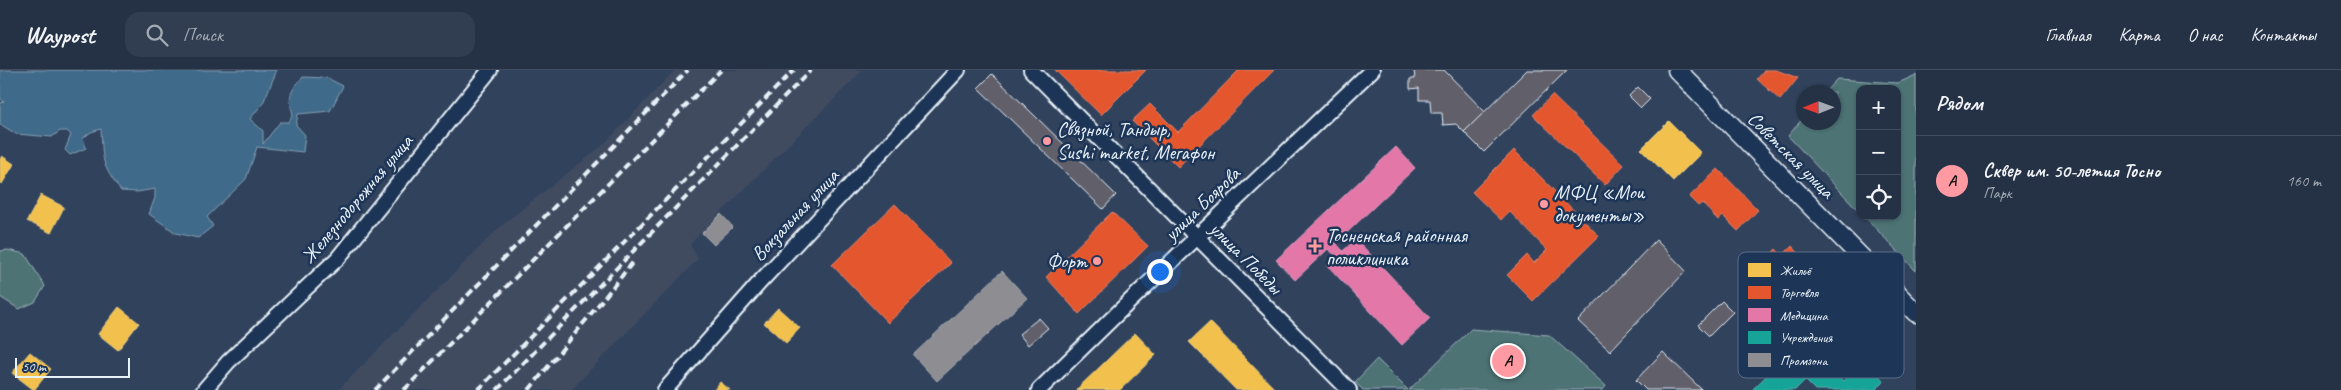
<!DOCTYPE html>
<html lang="ru">
<meta charset="utf-8">
<style>
:root{--surface:#253246;--page:#313e51;--text:#f1f3f6;--muted:#a3aab3;--line:#424d5f;--accent:#ff9aa2}
body{margin:0;font-family:Caveat,sans-serif;background:var(--page);color:var(--text)}
.controls{position:absolute;right:15px;top:15px;display:grid;overflow:hidden;border-radius:10px;box-shadow:0 1px 4px #0004}
.controls button{width:45px;height:45px;display:grid;place-items:center;padding:0;border:0;border-bottom:1px solid var(--line);background:var(--surface);color:var(--text);font:25px sans-serif}
.compass{position:absolute;left:1796px;top:15px;width:45px;height:45px;border-radius:50%;background:var(--surface);box-shadow:0 1px 4px #0004;rotate:269deg}
.scale{position:absolute;left:15px;bottom:12px;width:115px;box-sizing:border-box;padding-left:5px;border:2px solid #e8f1f8;border-top:0;font-size:14px;line-height:18px;white-space:nowrap;color:#e8f1f8;-webkit-text-stroke:4px #1d3557;paint-order:stroke}
.you{position:absolute;left:1159px;top:201px;width:18px;height:18px;margin:-12px;border:4px solid #fff;border-radius:50%;background:#1a73e8;box-shadow:0 0 0 8px #1a73e833}
.badge{display:grid;place-items:center;width:32px;height:32px;border-radius:50%;background:var(--accent);color:#111;font-size:16px;font-weight:700}
.pin{position:absolute;translate:-50% -50%;border:2px solid #fff;box-shadow:0 1px 5px #0006}
.list{margin:0;padding:0;list-style:none}
h2{display:flex;justify-content:space-between;align-items:center;height:65px;margin:0;padding:0 20px;font-size:21px}
h2 small{font-size:16px;font-weight:400;color:var(--muted)}
.list li{display:grid;grid-template-columns:32px 1fr auto;gap:15px;align-items:center;box-sizing:border-box;height:90px;padding:0 20px;border-top:1px solid var(--line)}
.list b{display:block;font-size:19px;white-space:nowrap}
.list p{margin:0;font-size:16px;white-space:nowrap;color:var(--muted)}
.list em{font-size:16px;font-style:normal;color:var(--muted)}
.icon{flex:none;width:28px;height:28px;fill:none;stroke:currentColor;stroke-width:2;stroke-linecap:round;stroke-linejoin:round}
.map{position:relative;flex:none;width:1916px;height:320px;overflow:hidden}
header{display:flex;align-items:center;gap:30px;box-sizing:border-box;height:70px;padding:0 25px;background:var(--surface);border-bottom:1px solid var(--line)}
header strong{font-size:24px}
nav{display:flex;gap:28px;margin-inline-start:auto;font-size:18px}
.search{width:350px;height:45px;background:var(--page);display:flex;align-items:center;gap:12px;box-sizing:border-box;padding:0 18px;border-radius:15px;color:var(--muted);font-size:19px}
main{display:flex}
aside{flex:1;background:var(--surface)}
.map>svg:first-child{display:block}
.built{fill:#3f4b61}
.green{fill:#4e7375;stroke:#9bb2b6}
.water{fill:#416b89;stroke:#84a1b5}
.homes{fill:#f2c14e;stroke:#efcf81}
.shops{fill:#e4572e;stroke:#e5856b}
.health{fill:#e377a8;stroke:#e49cc0}
.public{fill:#17a398;stroke:#56bab5}
.industry{fill:#8d8d92;stroke:#a8abb1}
.building{fill:#605f6a;stroke:#e8f1f8}
.lines{fill:none;stroke-linecap:round;stroke-linejoin:round}
.minor-casing{stroke:#e8f1f8;stroke-width:18}
.tertiary-casing{stroke:#e8f1f8;stroke-width:21}
.minor{stroke:#1d3557;stroke-width:14}
.tertiary{stroke:#1d3557;stroke-width:18}
.rail{stroke:#e8f1f8;stroke-width:4;stroke-dasharray:8 4;stroke-linecap:butt}
.poi-dot{fill:#ff9aa2;stroke:#1d3557;stroke-width:2}
.labels{text-anchor:middle;dominant-baseline:central;stroke-width:5;stroke-linejoin:round;paint-order:stroke}
.poi-label{font-size:20px;fill:#e8f1f8;stroke:#1d3557;text-anchor:start}
.street-label{font-size:20px;fill:#e8f1f8;stroke:#1d3557}
.key{fill:#1d3557;stroke:#5a6d87;stroke-width:1}
.key-label{font-size:14px;fill:#e8f1f8}
</style>
<header>
<strong>Waypost</strong>
<div class="search"><svg class="icon" aria-label="search" viewBox="0 0 24 24"><circle cx="10" cy="10" r="6"/><path d="M15 15l6 6"/></svg>Поиск</div>
<nav><a>Главная</a><a>Карта</a><a>О нас</a><a>Контакты</a></nav>
</header>
<main>
<div class="map">
<svg width="1916" height="320" viewBox="0 0 1916 320">
<rect width="100%" height="100%" fill="#31425d"/>
<filter id="ink" filterUnits="userSpaceOnUse"><feTurbulence type="fractalNoise" baseFrequency=".02" numOctaves="2"/><feDisplacementMap in="SourceGraphic" scale="10" xChannelSelector="R" yChannelSelector="G"/><feConvolveMatrix kernelMatrix="1 2 1 2 8 2 1 2 1" color-interpolation-filters="sRGB"/></filter>
<g filter="url(#ink)">
<path class="built" d="M675,0H863L690,174L698,189L571,320H338L502,155L604,74Z"/>
<g class="green">
<path d="M1916,5V201L1864,146H1897V19H1860V142L1788,66L1803,48L1804,52H1834V22H1825L1837,9L1898,13Z"/>
<path d="M8,180L25,184L45,216L35,232L19,239L0,227V181Z"/>
<path d="M1471,259L1549,265L1606,316L1603,320H1409Z"/>
<path d="M1377,289L1408,320H1363L1355,312Z"/>
</g>
<path class="water" d="M4,0H277L263,33L250,49L263,61V74L280,52H289L293,44C287,26 291,20 303,7L327,8L343,16L330,41L298,44L296,55L305,65L303,82L257,77L246,109L207,147L213,156L198,168L176,163L149,144L155,128V119L137,122L121,121C101,94 103,92 101,59L91,62L83,68L86,78L70,85L65,80L71,65L67,61H60L52,67L16,64L0,54V33L4,32L0,28V1Z"/>
<g class="homes">
<path d="M1669,51L1701,83L1673,111L1641,79Z"/>
<path d="M2,86L14,94L2,114L0,112V89Z"/>
<path d="M41,125L64,137L51,163L27,151Z"/>
<path d="M119,237L139,253L118,280L98,264Z"/>
<path d="M778,238L800,258L786,273L764,253Z"/>
<path d="M1210,252L1276,320H1236L1199,282L1189,272Z"/>
<path d="M1135,263L1156,285L1120,320H1076Z"/>
<path d="M30,282L51,299L34,320L12,303Z"/>
<path d="M720,312L730,320H714Z"/>
</g>
<g class="shops">
<path d="M1055,0H1146L1101,45Z"/>
<path d="M1239,0H1274L1178,97L1132,51L1150,34L1178,62Z"/>
<path d="M1765,0H1776L1798,8L1780,30L1757,9Z"/>
<path d="M1552,25L1624,95L1605,115L1533,45Z"/>
<path d="M1514,80L1599,166L1533,231L1507,205L1527,185L1534,193L1547,180L1509,141L1501,150L1472,122Z"/>
<path d="M1718,99L1758,140L1738,161L1723,146L1718,150L1702,133L1698,136L1689,127Z"/>
<path d="M895,134L951,193L888,253L832,195Z"/>
<path d="M1112,142L1148,176L1079,244L1046,207Z"/>
<path d="M1792,176L1868,256L1859,265L1848,254L1838,264L1849,274L1837,286L1761,205L1769,198L1763,192L1776,179L1782,186Z"/>
</g>
<path class="health" d="M1396,77L1415,98L1336,173L1343,181L1356,169L1430,248L1402,275L1327,195L1336,186L1328,179L1295,210L1276,190Z"/>
<path class="public" d="M1849,274L1884,311L1875,320H1815L1805,310L1795,320H1752L1792,281L1819,309L1831,298L1843,311L1852,302L1837,286Z"/>
<g class="industry">
<path d="M721,144L733,157L714,175L702,163Z"/>
<path d="M1002,201L1027,228L937,311L913,285Z"/>
</g>
<g class="building">
<path d="M1414,0H1444L1485,42L1464,62L1456,54L1443,55L1442,43H1431L1430,30H1419V18L1410,19V9H1415Z"/>
<path d="M1527,0H1567L1484,82L1464,62Z"/>
<path d="M992,4L1116,125L1103,139L978,18Z"/>
<path d="M1638,17L1650,29L1641,38L1629,26Z"/>
<path d="M1656,170L1686,201L1610,281L1578,251Z"/>
<path d="M1722,231L1733,242L1709,266L1698,255Z"/>
<path d="M1039,248L1048,258L1028,275L1019,264Z"/>
<path d="M1663,282L1702,320H1646L1636,310Z"/>
</g>
<g class="lines">
<g class="minor-casing">
<g id="minor">
<path d="M1031,0L1349,320"/>
<path d="M204,320L228,292L338,188L490,0"/>
<path d="M665,320L760,212L958,0"/>
<path d="M1039,320L1127,234L1372,0"/>
</g>
</g>
<g class="tertiary-casing">
<path id="tertiary" d="M1677,0L1916,243"/>
</g>
<use href="#minor" class="minor"/>
<use href="#tertiary" class="tertiary"/>
<g class="rail">
<path d="M375,320L688,0"/>
<path d="M404,320L721,0"/>
<path d="M478,320L794,0"/>
<path d="M497,320L811,0"/>
<path d="M529,320L634,191"/>
</g>
</g>
</g>
<g class="poi-dot">
<circle cx="1047" cy="71" r="5"/>
<circle cx="1544" cy="134" r="5"/>
<path d="M1312.5 168.5h5v5h5v5h-5v5h-5v-5h-5v-5h5z"/>
<circle cx="1097" cy="191" r="5"/>
</g>
<g class="labels">
<g class="poi-label">
<text x="1057" y="59">Связной, Тандыр,<tspan x="1057" dy="23">Sushi market, Мегафон</tspan></text>
<text x="1554" y="122">МФЦ «Мои<tspan x="1554" dy="23">документы»</tspan></text>
<text x="1326" y="165">Тосненская районная<tspan x="1326" dy="23">поликлиника</tspan></text>
<text x="1087" y="191" text-anchor="end">Форт</text>
</g>
<g class="street-label">
<text transform="translate(1791 85) rotate(45)">Советская улица</text>
<text transform="translate(357 129) rotate(-50)">Железнодорожная улица</text>
<text transform="translate(1202 134) rotate(-44)">улица Боярова</text>
<text transform="translate(795 145) rotate(-47)">Вокзальная улица</text>
<text transform="translate(1246 188) rotate(45)">улица Победы</text>
</g>
</g>
<rect x="1738" y="182" width="166" height="126" rx="8" class="key"/>
<rect x="1748" y="193" width="23" height="14" fill="#f2c14e"/>
<rect x="1748" y="216" width="23" height="13" fill="#e4572e"/>
<rect x="1748" y="238" width="23" height="14" fill="#e377a8"/>
<rect x="1748" y="261" width="23" height="13" fill="#17a398"/>
<rect x="1748" y="283" width="23" height="14" fill="#8d8d92"/>
<g class="key-label">
<text x="1780" y="205">Жильё</text>
<text x="1780" y="227">Торговля</text>
<text x="1780" y="250">Медицина</text>
<text x="1780" y="272">Учреждения</text>
<text x="1780" y="295">Промзона</text>
</g>
</svg>
<div class="controls">
<button>+</button>
<button>−</button>
<button><svg class="icon" aria-label="locate" viewBox="0 0 24 24"><circle cx="12" cy="12" r="6"/><path d="M12 2v4M12 18v4M2 12h4M18 12h4"/></svg></button>
</div>
<svg class="compass" viewBox="-18 -18 36 36"><path d="M0-13l5 13h-10z" fill="#e53935"/><path d="M0 13l5-13h-10z" fill="#a3aab3"/></svg>
<div class="scale">50 m</div>
<div class="you"></div>
<div class="pin badge" style="left:1508px;top:291px">A</div>
</div>
<aside>
<h2>Рядом<small></small></h2>
<ul class="list">
<li><span class="badge">A</span><div><b>Сквер им. 50-летия Тосно</b><p>Парк</p></div><em>160 m</em></li>
</ul>
</aside>
</main>
